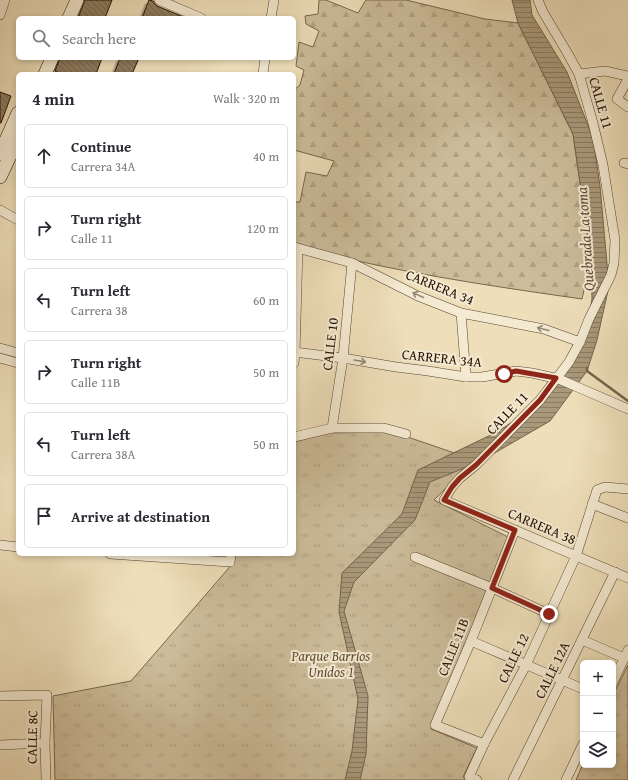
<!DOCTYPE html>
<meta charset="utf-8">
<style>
:root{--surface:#fff;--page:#f7f7f7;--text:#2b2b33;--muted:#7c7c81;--line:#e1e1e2}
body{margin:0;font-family:"Gentium Book Plus",serif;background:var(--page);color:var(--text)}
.controls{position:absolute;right:12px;bottom:12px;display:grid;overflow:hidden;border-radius:6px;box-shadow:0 2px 6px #0003}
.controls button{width:36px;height:36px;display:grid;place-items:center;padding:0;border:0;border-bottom:1px solid var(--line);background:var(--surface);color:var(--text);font:20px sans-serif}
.stop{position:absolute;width:12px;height:12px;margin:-9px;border:3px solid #8f2418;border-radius:50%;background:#fff}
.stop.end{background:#8f2418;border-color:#fff;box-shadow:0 1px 4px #0008}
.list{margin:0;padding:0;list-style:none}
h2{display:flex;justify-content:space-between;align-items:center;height:52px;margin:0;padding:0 16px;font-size:17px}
h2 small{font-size:13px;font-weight:400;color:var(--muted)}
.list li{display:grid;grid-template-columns:26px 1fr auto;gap:12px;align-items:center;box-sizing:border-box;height:64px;margin:0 8px 8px;padding:0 8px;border:1px solid var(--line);border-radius:6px}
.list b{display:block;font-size:15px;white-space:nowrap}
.list p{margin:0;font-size:13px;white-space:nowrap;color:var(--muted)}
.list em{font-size:13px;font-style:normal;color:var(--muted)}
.icon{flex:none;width:22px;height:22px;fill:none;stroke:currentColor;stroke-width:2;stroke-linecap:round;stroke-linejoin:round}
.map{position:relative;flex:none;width:628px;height:780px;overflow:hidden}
.search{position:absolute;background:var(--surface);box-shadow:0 2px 6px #0003;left:16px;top:16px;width:280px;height:44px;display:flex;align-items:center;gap:10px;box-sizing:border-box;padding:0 14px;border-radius:6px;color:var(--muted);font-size:15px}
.panel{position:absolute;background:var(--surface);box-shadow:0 2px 6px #0003;left:16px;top:72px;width:280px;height:484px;border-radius:6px}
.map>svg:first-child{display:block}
.grass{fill:url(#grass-tufts);stroke:#78664d}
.forest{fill:url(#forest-firs);stroke:#78664d}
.water{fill:url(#water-rules);stroke:#74634a}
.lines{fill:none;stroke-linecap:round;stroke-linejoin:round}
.stream{stroke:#74634a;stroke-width:2.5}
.building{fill:url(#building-back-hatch);stroke:#241100;filter:url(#shadow)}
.minor-casing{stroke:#56442e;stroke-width:10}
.secondary-casing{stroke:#241100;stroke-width:14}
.minor{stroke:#f4ead2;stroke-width:9}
.secondary{stroke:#f4ead2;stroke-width:13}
.oneway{stroke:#968874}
.route{stroke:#8f2418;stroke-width:5}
.labels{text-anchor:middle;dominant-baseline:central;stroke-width:4;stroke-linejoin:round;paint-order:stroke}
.street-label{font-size:14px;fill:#241100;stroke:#f4ead2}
.park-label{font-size:14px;font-style:italic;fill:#5f4d36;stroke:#f4ead2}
.water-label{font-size:15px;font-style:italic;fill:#604e37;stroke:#f4ead2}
</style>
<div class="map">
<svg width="628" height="780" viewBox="0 0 628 780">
<defs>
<pattern id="grass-tufts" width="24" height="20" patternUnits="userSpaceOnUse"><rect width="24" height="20" fill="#ccbc9a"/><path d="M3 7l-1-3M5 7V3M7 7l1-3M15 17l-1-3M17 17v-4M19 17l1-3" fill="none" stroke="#afa183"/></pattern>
<pattern id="forest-firs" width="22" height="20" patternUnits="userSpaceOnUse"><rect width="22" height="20" fill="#ccbc9a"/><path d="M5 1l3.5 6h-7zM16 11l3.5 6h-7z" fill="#afa183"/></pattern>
<pattern id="water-rules" width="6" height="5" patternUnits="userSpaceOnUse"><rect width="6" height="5" fill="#a9997b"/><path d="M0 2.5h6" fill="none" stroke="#897b62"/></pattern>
<pattern id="building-back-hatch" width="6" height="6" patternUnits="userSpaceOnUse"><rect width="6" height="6" fill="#8d7c61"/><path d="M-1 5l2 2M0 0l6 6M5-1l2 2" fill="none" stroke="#73644e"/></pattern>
<filter id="shadow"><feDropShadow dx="-3.5" dy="3.5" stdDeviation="0" flood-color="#0004"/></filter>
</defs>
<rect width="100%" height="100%" fill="#eedfba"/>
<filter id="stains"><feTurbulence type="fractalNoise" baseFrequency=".005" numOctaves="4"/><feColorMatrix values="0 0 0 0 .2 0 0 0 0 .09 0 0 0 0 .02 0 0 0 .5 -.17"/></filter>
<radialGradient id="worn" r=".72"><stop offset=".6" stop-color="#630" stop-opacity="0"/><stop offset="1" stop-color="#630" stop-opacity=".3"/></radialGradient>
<g class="grass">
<path d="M393,432L475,460L434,500L508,537L431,729L477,748L463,777L468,780H55L53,696L131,681L234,562L235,554H294V442L330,433Z"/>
<path d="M628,665V780H576L583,764V765H613V695Z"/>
</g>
<path class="forest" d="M319,0H326L358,13L366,0H406L485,19L518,23L573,134L591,259L582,299C505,288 429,277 353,260C333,255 314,248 294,243V202H300L306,172L327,176L334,161L294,150V90L300,85L304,70L296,66L299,42L313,47L319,31L306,24L305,16L318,14Z"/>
<path class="water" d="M512,0H530L532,15L567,72L593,138L600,186L609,286L597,340L587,371L550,421L479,462L430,482L415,520L354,582L344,611L368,696L366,754L360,780H345L352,751L358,699L339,612L342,573L402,514L418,470L497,432L546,400L585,341L592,299L591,259L573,134L518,23Z"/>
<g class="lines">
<path class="stream" d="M587,368V371L628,401"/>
</g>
<g class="building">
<path d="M85,0H112L105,18H78Z"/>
<path d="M149,0L153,1L157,6L186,18H142Z"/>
<path d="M60,58H102L96,74H62L55,71Z"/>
<path d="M120,58H139L132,74H114Z"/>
<path d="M0,92L11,96L1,123H0Z"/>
</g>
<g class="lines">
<g class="minor-casing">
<g id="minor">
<path d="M159,0L201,18"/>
<path d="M538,0L543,12L568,54L579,74L593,123L603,165L615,240L614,263L611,275L589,319L580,342L569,362L540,400L476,465L460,478L452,487L444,500L628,578"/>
<path d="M0,15L5,0"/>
<path d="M271,18L274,0"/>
<path d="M263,74L265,58"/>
<path d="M579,74L605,71L628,76"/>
<path d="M628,79L617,99L628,107"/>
<path d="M624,163L628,164"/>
<path d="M0,210L18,220"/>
<path d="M294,247L352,263L418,296L461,313L544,329L580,342"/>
<path d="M461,313L466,377"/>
<path d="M0,348L18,353"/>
<path d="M294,352L343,358L396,367L428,371L466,377H482L516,371L532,373L559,379L628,409"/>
<path d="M0,358L18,363"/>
<path d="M294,363L295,353L298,248"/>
<path d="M332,428L343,358L352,263"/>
<path d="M294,437L332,428H384L406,434"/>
<path d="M592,504L628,518"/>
<path d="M0,545L18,547"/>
<path d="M110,554L230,562L231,554"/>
<path d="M415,557L492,588L549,614"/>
<path d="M582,640L624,658"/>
<path d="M471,641L583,689"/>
<path d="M613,682L628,650"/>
<path d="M0,696L47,695L45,743L46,780"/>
<path d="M484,744L435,725L471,641L515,530"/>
<path d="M0,745L45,743"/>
<path d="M477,780L469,777L484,744L526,665L576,556L597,490L605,487L628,489"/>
<path d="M513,780L615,572"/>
<path d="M566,780L583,744"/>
</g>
</g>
<g class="secondary-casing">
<g id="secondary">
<path d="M69,18L77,0"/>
<path d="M45,74L52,58"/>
<path d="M0,154L18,113"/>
<path d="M0,177L18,139"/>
</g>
</g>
<use href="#minor" class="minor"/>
<use href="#secondary" class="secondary"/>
</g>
<defs><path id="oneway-shaft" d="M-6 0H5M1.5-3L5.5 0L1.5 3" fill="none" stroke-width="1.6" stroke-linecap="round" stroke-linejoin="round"/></defs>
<g class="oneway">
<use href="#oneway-shaft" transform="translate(418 295) rotate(-155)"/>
<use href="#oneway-shaft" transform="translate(543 329) rotate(-166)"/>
<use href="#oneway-shaft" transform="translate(360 361) rotate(10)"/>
</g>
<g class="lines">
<path class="route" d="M504,374L516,371L556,378L540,400L476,465L460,478L452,487L444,500L515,530L492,588L549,614"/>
</g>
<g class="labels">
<g class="street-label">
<text transform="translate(601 103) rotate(74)">CALLE 11</text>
<text transform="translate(440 287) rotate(22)">CARRERA 34</text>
<text transform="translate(330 344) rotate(-83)">CALLE 10</text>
<text transform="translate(442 358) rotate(6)">CARRERA 34A</text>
<text transform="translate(507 413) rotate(-46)">CALLE 11</text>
<text transform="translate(542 526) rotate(23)">CARRERA 38</text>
<text transform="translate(453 647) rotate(-68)">CALLE 11B</text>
<text transform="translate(513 658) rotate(-64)">CALLE 12</text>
<text transform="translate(552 670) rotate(-64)">CALLE 12A</text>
<text transform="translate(32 737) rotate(-89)">CALLE 8C</text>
</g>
<g class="park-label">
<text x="331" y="656">Parque Barrios<tspan x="331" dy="16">Unidos 1</tspan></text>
</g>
<g class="water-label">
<text transform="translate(585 239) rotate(-94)">Quebrada La toma</text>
</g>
</g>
<rect width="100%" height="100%" filter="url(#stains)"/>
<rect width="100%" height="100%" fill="url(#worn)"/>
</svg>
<div class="controls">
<button>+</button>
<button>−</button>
<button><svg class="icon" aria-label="layers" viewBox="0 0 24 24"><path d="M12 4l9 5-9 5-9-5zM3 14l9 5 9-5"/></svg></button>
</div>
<div class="stop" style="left:504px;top:374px"></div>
<div class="stop end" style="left:549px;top:614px"></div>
<div class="search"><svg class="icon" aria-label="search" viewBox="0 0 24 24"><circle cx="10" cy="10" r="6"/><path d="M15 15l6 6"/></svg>Search here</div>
<section class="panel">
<h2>4 min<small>Walk · 320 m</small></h2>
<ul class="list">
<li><svg class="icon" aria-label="ahead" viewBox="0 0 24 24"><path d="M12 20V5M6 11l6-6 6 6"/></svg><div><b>Continue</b><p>Carrera 34A</p></div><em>40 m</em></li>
<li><svg class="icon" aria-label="right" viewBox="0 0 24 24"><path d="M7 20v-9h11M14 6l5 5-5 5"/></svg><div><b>Turn right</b><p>Calle 11</p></div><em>120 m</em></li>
<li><svg class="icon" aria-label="left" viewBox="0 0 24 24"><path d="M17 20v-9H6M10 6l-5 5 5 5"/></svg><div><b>Turn left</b><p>Carrera 38</p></div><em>60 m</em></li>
<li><svg class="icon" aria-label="right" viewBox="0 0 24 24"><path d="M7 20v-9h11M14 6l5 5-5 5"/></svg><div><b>Turn right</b><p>Calle 11B</p></div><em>50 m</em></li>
<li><svg class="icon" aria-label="left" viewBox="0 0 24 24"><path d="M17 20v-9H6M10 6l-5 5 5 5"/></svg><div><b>Turn left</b><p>Carrera 38A</p></div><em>50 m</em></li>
<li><svg class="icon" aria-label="arrive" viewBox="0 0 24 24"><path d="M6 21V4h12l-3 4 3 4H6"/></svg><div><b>Arrive at destination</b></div></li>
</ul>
</section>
</div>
